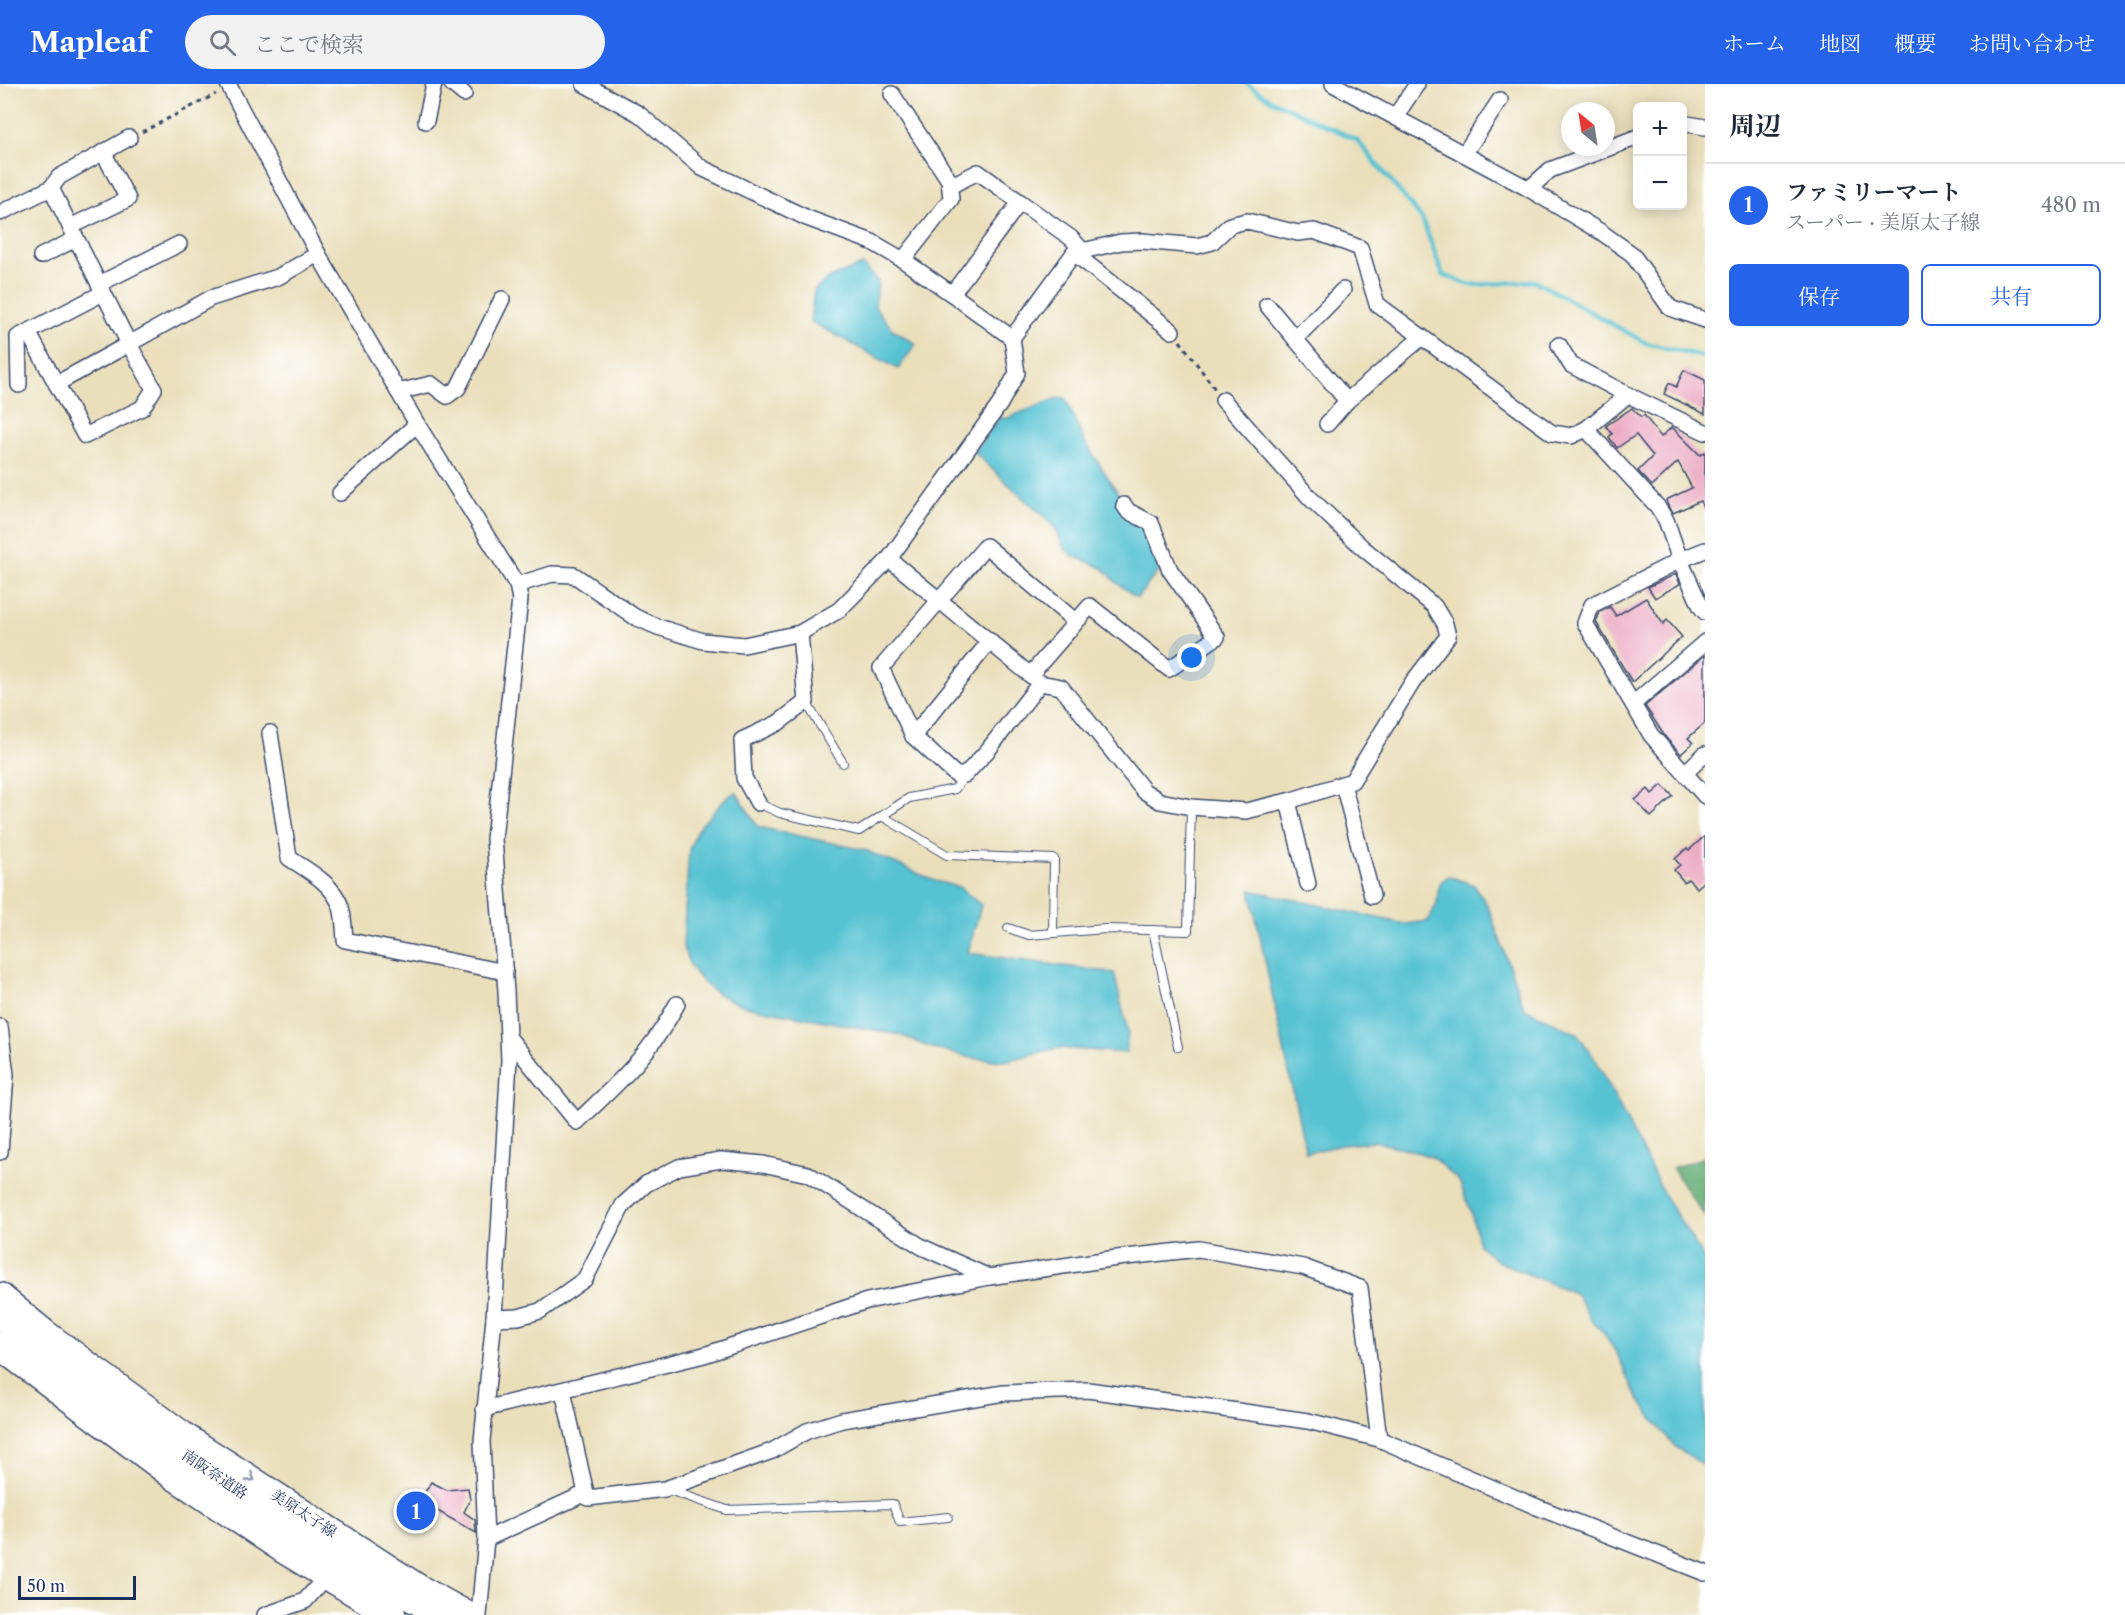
<!DOCTYPE html>
<html lang="ja">
<meta charset="utf-8">
<style>
:root{--surface:#fff;--page:#f2f2f3;--text:#1f2937;--muted:#747a83;--line:#e0e1e3;--accent:#2563eb}
body{margin:0;font-family:"Libre Caslon Text","Noto Serif JP",serif;background:var(--page);color:var(--text)}
.controls{position:absolute;right:18px;top:18px;display:grid;overflow:hidden;border-radius:9px;box-shadow:0 3px 15px #0003}
.controls button{width:54px;height:54px;display:grid;place-items:center;padding:0;border:0;border-bottom:2px solid var(--line);background:var(--surface);color:var(--text);font:30px sans-serif}
.compass{position:absolute;left:1561px;top:18px;width:54px;height:54px;border-radius:50%;background:var(--surface);box-shadow:0 3px 15px #0003;rotate:330deg}
.scale{position:absolute;left:18px;bottom:15px;width:118px;box-sizing:border-box;padding-left:6px;border:3px solid #1b2f5e;border-top:0;font-size:16px;line-height:21px;white-space:nowrap;color:#1b2f5e;-webkit-text-stroke:4px #fff;paint-order:stroke}
.you{position:absolute;left:1192px;top:574px;width:21px;height:21px;margin:-15px;border:4px solid #fff;border-radius:50%;background:#1a73e8;box-shadow:0 0 0 9px #1a73e833}
.badge{display:grid;place-items:center;width:39px;height:39px;border-radius:50%;background:var(--accent);color:#fff;font-size:20px;font-weight:700}
.pin{position:absolute;translate:-50% -50%;border:3px solid #fff;box-shadow:0 2px 6px #0006}
.list{margin:0;padding:0;list-style:none}
h2{display:flex;justify-content:space-between;align-items:center;height:78px;margin:0;padding:0 24px;font-size:26px}
h2 small{font-size:20px;font-weight:400;color:var(--muted)}
.list li{display:grid;grid-template-columns:39px 1fr auto;gap:18px;align-items:center;box-sizing:border-box;height:84px;padding:0 24px;border-top:2px solid var(--line)}
.list b{display:block;font-size:22px;white-space:nowrap}
.list p{margin:0;font-size:20px;white-space:nowrap;color:var(--muted)}
.list em{font-size:20px;font-style:normal;color:var(--muted)}
.actions{display:flex;gap:12px;padding:18px 24px}
.actions a{flex:1;padding:14px 0;border:2px solid var(--accent);border-radius:9px;text-align:center;font-size:21px;color:var(--accent)}
.actions .main{background:var(--accent);color:#fff}
.icon{flex:none;width:33px;height:33px;fill:none;stroke:currentColor;stroke-width:2;stroke-linecap:round;stroke-linejoin:round}
.map{position:relative;flex:none;width:1705px;height:1531px;overflow:hidden}
header{display:flex;align-items:center;gap:36px;box-sizing:border-box;height:84px;padding:0 30px;background:var(--accent);color:#fff}
header strong{font-size:28px}
nav{display:flex;gap:33px;margin-inline-start:auto;font-size:21px}
.search{width:420px;height:54px;background:var(--page);display:flex;align-items:center;gap:15px;box-sizing:border-box;padding:0 21px;border-radius:33px;color:var(--muted);font-size:22px}
main{display:flex}
aside{flex:1;background:var(--surface)}
.map>svg:first-child{display:block}
.forest{fill:#64ac73;stroke:#406e68;stroke-width:1.5}
.water{fill:#57c2d2;stroke:#397898;stroke-width:1.5}
.lines{fill:none;stroke-linecap:round;stroke-linejoin:round}
.stream{stroke:#57c2d2;stroke-width:4.5}
.building{fill:#ecadc4}
.service-casing{stroke:#3a496c;stroke-width:10}
.minor-casing{stroke:#3a496c;stroke-width:18}
.primary-casing{stroke:#3a496c;stroke-width:27}
.motorway-casing{stroke:#3a496c;stroke-width:30}
.path{stroke:#3a496c;stroke-width:3;stroke-dasharray:4.5 4.5;stroke-linecap:butt}
.service{stroke:#fff;stroke-width:8}
.minor{stroke:#fff;stroke-width:15}
.primary{stroke:#fff;stroke-width:24}
.motorway{stroke:#fff;stroke-width:27}
.oneway{stroke:#8d97ae}
.labels{text-anchor:middle;dominant-baseline:central;stroke-width:6;stroke-linejoin:round;paint-order:stroke}
.street-label{font-size:15px;fill:#1b2f5e;stroke:#fff}
</style>
<header>
<strong>Mapleaf</strong>
<div class="search"><svg class="icon" aria-label="search" viewBox="0 0 24 24"><circle cx="10" cy="10" r="6"/><path d="M15 15l6 6"/></svg>ここで検索</div>
<nav><a>ホーム</a><a>地図</a><a>概要</a><a>お問い合わせ</a></nav>
</header>
<main>
<div class="map">
<svg width="1705" height="1531" viewBox="0 0 1705 1531">
<rect width="100%" height="100%" fill="#fff"/>
<filter id="ink" filterUnits="userSpaceOnUse"><feTurbulence type="fractalNoise" baseFrequency=".0167" numOctaves="2"/><feDisplacementMap in="SourceGraphic" scale="12" xChannelSelector="R" yChannelSelector="G"/><feConvolveMatrix kernelMatrix="1 2 1 2 8 2 1 2 1" color-interpolation-filters="sRGB"/></filter>
<filter id="wash" filterUnits="userSpaceOnUse"><feTurbulence type="fractalNoise" baseFrequency=".008" numOctaves="4" result="noise"/><feDisplacementMap in="SourceGraphic" scale="24" xChannelSelector="R" yChannelSelector="G"/><feGaussianBlur stdDeviation="1.35" result="paint"/><feColorMatrix in="noise" values="0 0 0 0 0 0 0 0 0 0 0 0 0 0 0 0 0 1.4 0 .05"/><feComposite in="paint" operator="in"/></filter>
<g filter="url(#wash)">
<rect width="100%" height="100%" fill="#eadfbb"/>
<path class="forest" d="M1705,1073V1133L1672,1084Z"/>
<g class="water">
<path d="M863,181L878,198L875,223L892,245L916,260L898,285L810,237L814,207L827,195Z"/>
<path d="M1065,314L1084,357L1124,418L1145,442L1162,483L1137,514L1117,499L1103,484L1073,472L1064,464L1056,445L1043,431L1024,415L974,368L1000,333L1005,335L1055,315Z"/>
<path d="M736,708L758,743L865,766L935,797L959,803L981,821L968,869L1114,889L1128,948L1126,969L1058,964L1005,977L971,974L926,962L901,951L753,924C719,916 690,896 683,861L689,766L697,746L727,713Z"/>
<path d="M1448,792L1474,801L1488,822L1524,924L1578,950L1597,978L1666,1114L1705,1176V1382L1673,1361L1638,1315L1617,1270L1603,1248L1591,1236L1576,1210L1497,1177L1479,1161L1471,1127L1459,1097L1432,1073L1403,1064L1374,1058L1342,1061L1306,1069L1250,806L1405,840L1428,837L1437,819L1439,800Z"/>
</g>
<g class="lines">
<path class="stream" d="M1247,0L1271,16L1357,56L1422,135L1443,191L1471,201L1535,197L1646,259L1705,273"/>
</g>
<g id="blocks">
<g class="building">
<path d="M1684,286L1705,296V330L1664,310L1669,299L1676,303Z"/>
<path d="M1632,324L1641,333L1644,331L1661,353L1672,343L1700,371L1705,368V427L1700,417L1673,429L1668,422L1666,416L1692,404L1678,378L1652,402L1638,387L1653,372L1636,351L1617,364L1609,353L1612,350L1606,342Z"/>
<path d="M1676,490L1680,500L1655,514L1648,503Z"/>
<path d="M1646,514L1663,540L1667,536L1682,553L1632,598L1596,538L1600,528L1610,523L1616,532Z"/>
<path d="M1705,571V639L1688,654L1693,659L1681,670L1666,654L1645,622Z"/>
<path d="M1662,701L1673,712L1651,733L1635,716L1648,705L1652,710Z"/>
<path d="M1705,752V797L1697,804L1688,795L1684,798L1674,786L1680,781L1675,775L1687,764L1689,766Z"/>
<path d="M431,1398L447,1406L468,1404L470,1416L464,1428L475,1436L476,1449L420,1417Z"/>
</g>
</g>
</g>
<g filter="url(#ink)">
<use href="#blocks" fill-opacity="0" stroke="#3a496c" stroke-width="1.5"/>
<g class="lines">
<g class="service-casing">
<g id="service">
<path d="M806,618L843,679"/>
<path d="M758,719L780,729L859,747L909,714L955,705L964,692"/>
<path d="M882,732L947,771L1054,775L1053,849"/>
<path d="M1008,844L1029,851L1105,845L1188,847L1191,723"/>
<path d="M1153,846L1178,963"/>
<path d="M669,1406L727,1426L893,1420L900,1438L948,1433"/>
</g>
</g>
<g class="minor-casing">
<g id="minor">
<path d="M228,0L318,170L417,340L517,501L520,515L494,755L506,907L509,976L494,1234L482,1357L486,1455L479,1531"/>
<path d="M452,0L464,10"/>
<path d="M584,0L639,30L702,84L807,134L872,158L903,176L952,210L1012,254"/>
<path d="M1333,0L1529,105L1601,148L1632,170L1670,224L1705,236"/>
<path d="M892,10L949,96L951,115L903,176"/>
<path d="M1395,33L1417,0"/>
<path d="M426,37L434,0"/>
<path d="M1682,39L1705,43"/>
<path d="M1464,70L1500,16"/>
<path d="M950,102L978,88L1020,118"/>
<path d="M51,104L59,93L129,54"/>
<path d="M1529,105L1550,86L1638,53"/>
<path d="M0,129L51,104L129,260L211,214L278,193L318,170"/>
<path d="M70,143L128,115L103,68"/>
<path d="M1074,169L1172,247"/>
<path d="M41,172L76,155"/>
<path d="M99,200L179,160"/>
<path d="M952,210L1020,118L1071,154L1082,166"/>
<path d="M1267,221L1347,317"/>
<path d="M28,248L85,352L142,324L154,305L129,260L56,300"/>
<path d="M1295,255L1343,206"/>
<path d="M1559,261L1571,281L1628,311"/>
<path d="M19,301L18,253L103,209"/>
<path d="M398,308L431,300L447,312L458,304L502,215"/>
<path d="M1327,340L1347,317L1422,253"/>
<path d="M1586,345L1657,422L1666,436L1680,476L1701,523L1705,528"/>
<path d="M340,409L417,340"/>
<path d="M1705,466L1680,476L1592,521L1585,539L1651,651L1705,712"/>
<path d="M889,475L1040,599L1061,603L1144,707L1160,717L1191,723L1246,727L1292,716L1352,697L1412,599L1448,552L1445,540L1434,522L1363,464L1311,415L1223,316"/>
<path d="M517,501L552,490L574,491L635,533L658,543L703,557L744,561L800,549L839,526L889,475L1000,320L1017,289L1012,254L1074,169L1121,158L1142,157L1197,162L1212,158L1230,141L1247,137L1298,149L1314,147L1360,164L1377,220L1552,349L1571,352L1586,345L1628,311L1705,348"/>
<path d="M1031,590L1090,522L1169,585L1217,553L1170,486L1151,439L1128,427L1124,421"/>
<path d="M1040,599L988,666L965,691H956L913,652L881,584L986,462L1075,537"/>
<path d="M1633,620L1705,558"/>
<path d="M270,649L289,774C308,787 333,799 341,823C344,833 344,845 345,856L505,888"/>
<path d="M913,652L990,557"/>
<path d="M1685,689L1705,670"/>
<path d="M1343,700L1372,812"/>
<path d="M1288,717L1308,800"/>
<path d="M758,719L744,694L742,656L778,639L806,618L800,549"/>
<path d="M0,943L6,991L0,1068"/>
<path d="M509,954L577,1038C618,999 650,971 677,920"/>
<path d="M494,1234L518,1233L540,1227L585,1195L623,1121L646,1100L679,1083L721,1076L763,1080L808,1090L922,1163L989,1193L1117,1174L1199,1165L1303,1183L1360,1204L1379,1355L1537,1423L1705,1489"/>
<path d="M484,1325L704,1271L867,1217L989,1193"/>
<path d="M586,1409L588,1414L665,1405L772,1367L807,1347L842,1336L1004,1309L1088,1306L1308,1337L1379,1355"/>
<path d="M486,1455L586,1409L563,1307"/>
<path d="M265,1531L305,1517L318,1502"/>
</g>
</g>
<g class="primary-casing">
<path id="primary" d="M0,1211L45,1248L186,1352L421,1504L470,1531"/>
</g>
<g class="motorway-casing">
<g id="motorway">
<path d="M0,1232C140,1342 286,1446 443,1531"/>
<path d="M0,1262L171,1390L286,1467L392,1531"/>
</g>
</g>
<g class="path">
<path d="M142,48L216,10"/>
<path d="M1180,257L1215,305"/>
</g>
<use href="#service" class="service"/>
<use href="#minor" class="minor"/>
<use href="#primary" class="primary"/>
<use href="#motorway" class="motorway"/>
</g>
<defs><path id="oneway-chevron" d="M-2-3.5L2.5 0L-2 3.5" fill="none" stroke-width="1.6" stroke-linecap="round" stroke-linejoin="round" transform="scale(1.5)"/></defs>
<use class="oneway" href="#oneway-chevron" transform="translate(251 1394) rotate(33)"/>
</g>
<g class="labels">
<g class="street-label">
<text transform="translate(215 1390) rotate(34)">南阪奈道路</text>
<text transform="translate(304 1429) rotate(33)">美原太子線</text>
</g>
</g>
</svg>
<div class="controls">
<button>+</button>
<button>−</button>
</div>
<svg class="compass" viewBox="-18 -18 36 36"><path d="M0-13l5 13h-10z" fill="#e53935"/><path d="M0 13l5-13h-10z" fill="#747a83"/></svg>
<div class="scale">50 m</div>
<div class="you"></div>
<div class="pin badge" style="left:416px;top:1427px">1</div>
</div>
<aside>
<h2>周辺<small></small></h2>
<ul class="list">
<li><span class="badge">1</span><div><b>ファミリーマート</b><p>スーパー · 美原太子線</p></div><em>480 m</em></li>
</ul>
<div class="actions"><a class="main">保存</a><a>共有</a></div>
</aside>
</main>
